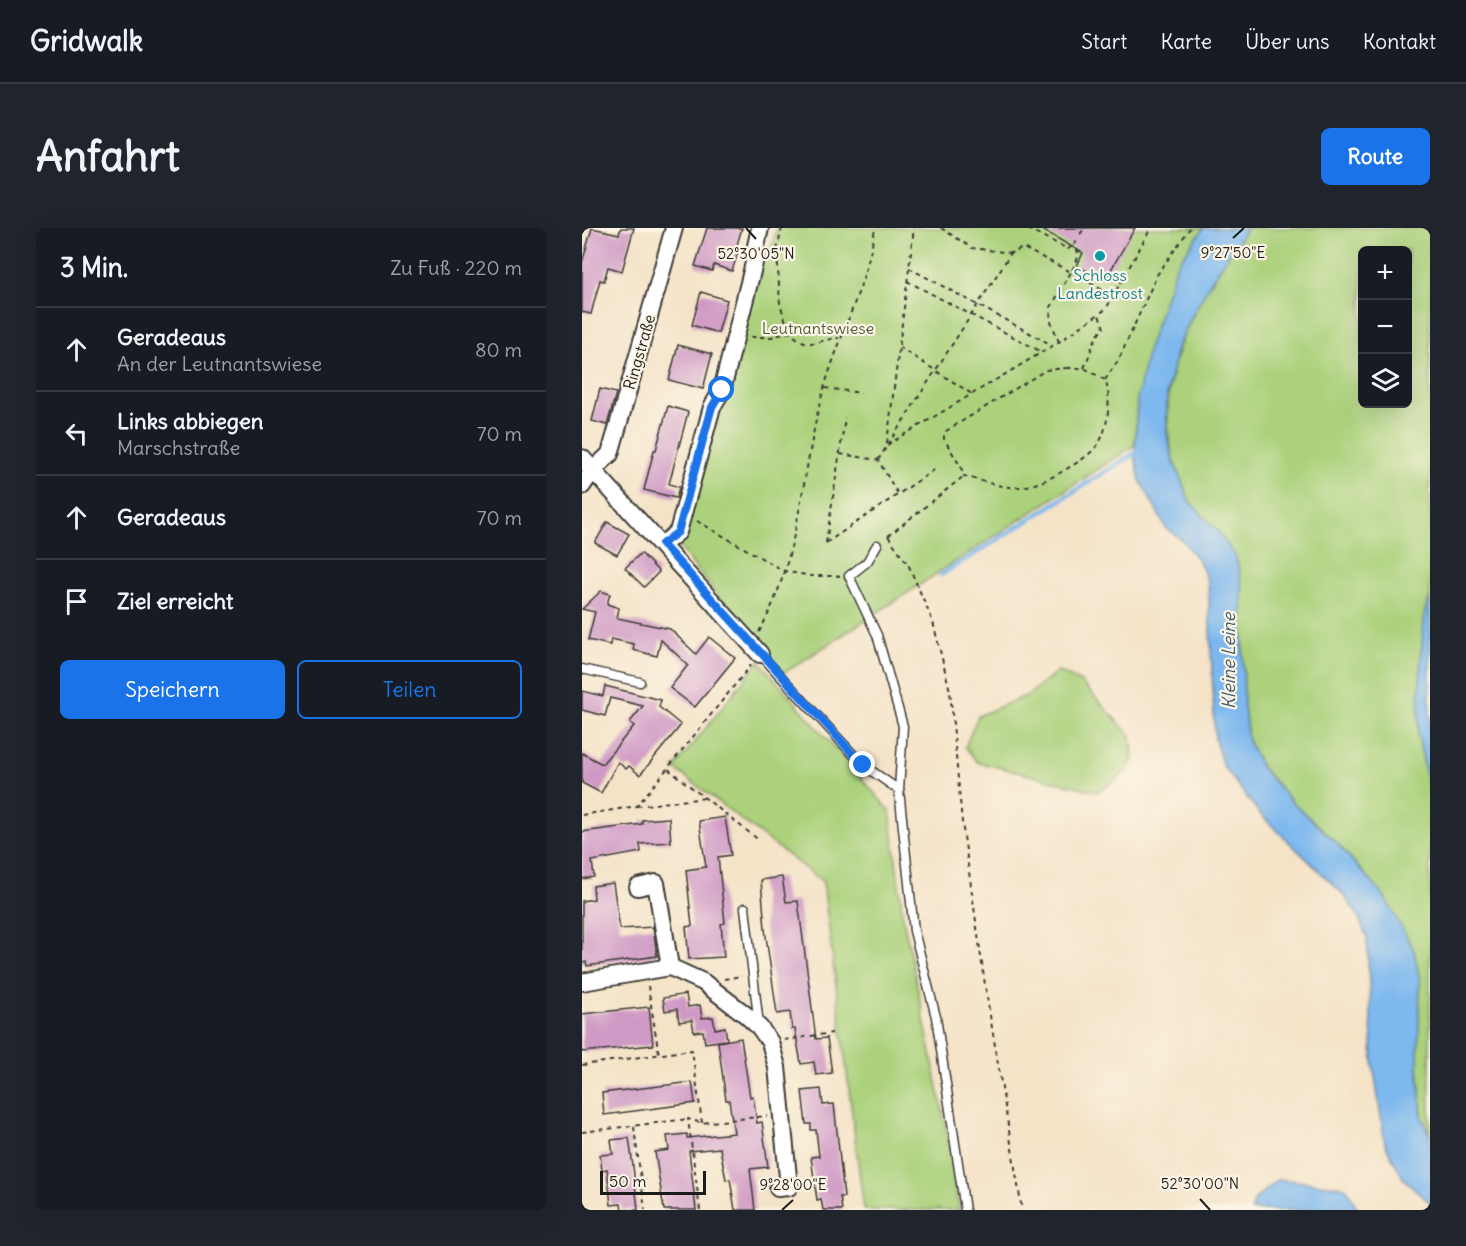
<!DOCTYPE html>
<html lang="de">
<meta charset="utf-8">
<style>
:root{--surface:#171b24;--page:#20242c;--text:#f1f3f6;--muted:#9ea1a6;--line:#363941;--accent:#1a73e8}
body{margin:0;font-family:Delius,sans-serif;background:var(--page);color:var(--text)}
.controls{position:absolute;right:18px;top:18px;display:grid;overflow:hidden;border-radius:9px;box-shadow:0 6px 24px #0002}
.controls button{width:54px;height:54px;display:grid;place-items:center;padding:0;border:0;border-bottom:2px solid var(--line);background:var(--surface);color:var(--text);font:30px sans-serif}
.scale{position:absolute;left:18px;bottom:15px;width:106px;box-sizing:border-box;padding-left:6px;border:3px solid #1c1c1c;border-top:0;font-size:16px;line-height:21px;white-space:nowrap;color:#1c1c1c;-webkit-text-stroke:4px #fcf5e5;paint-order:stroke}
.stop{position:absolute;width:18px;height:18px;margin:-14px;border:4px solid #1a73e8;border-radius:50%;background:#fff}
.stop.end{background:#1a73e8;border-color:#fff;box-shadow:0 2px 6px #0008}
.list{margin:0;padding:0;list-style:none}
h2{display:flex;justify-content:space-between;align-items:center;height:78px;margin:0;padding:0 24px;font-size:26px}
h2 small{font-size:20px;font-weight:400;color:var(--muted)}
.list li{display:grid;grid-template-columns:39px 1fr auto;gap:18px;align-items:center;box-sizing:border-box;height:84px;padding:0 24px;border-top:2px solid var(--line)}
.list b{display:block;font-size:22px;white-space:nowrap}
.list p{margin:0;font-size:20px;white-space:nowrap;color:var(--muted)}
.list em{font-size:20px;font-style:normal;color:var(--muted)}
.actions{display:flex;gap:12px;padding:18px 24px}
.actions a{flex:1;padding:14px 0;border:2px solid var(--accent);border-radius:9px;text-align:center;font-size:21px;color:var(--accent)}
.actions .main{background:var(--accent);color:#fff}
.icon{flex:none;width:33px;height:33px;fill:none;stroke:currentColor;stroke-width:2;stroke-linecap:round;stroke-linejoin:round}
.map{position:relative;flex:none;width:848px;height:982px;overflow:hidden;border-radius:9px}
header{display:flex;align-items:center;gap:36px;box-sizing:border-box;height:84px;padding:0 30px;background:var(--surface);border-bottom:2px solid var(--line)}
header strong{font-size:28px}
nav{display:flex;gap:33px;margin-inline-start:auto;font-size:21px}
.intro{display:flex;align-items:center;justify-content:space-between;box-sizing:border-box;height:144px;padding:0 36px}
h1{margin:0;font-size:42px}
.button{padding:15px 27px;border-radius:9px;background:var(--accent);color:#fff;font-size:21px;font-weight:700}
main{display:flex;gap:36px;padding:0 36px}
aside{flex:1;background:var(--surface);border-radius:9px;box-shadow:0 6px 24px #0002}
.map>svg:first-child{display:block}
.green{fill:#abd17b;stroke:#64764c;stroke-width:1.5;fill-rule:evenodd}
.water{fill:#7db8ee;stroke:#4c6a85;stroke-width:1.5}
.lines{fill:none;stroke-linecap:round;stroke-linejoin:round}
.stream{stroke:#7db8ee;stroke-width:4.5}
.building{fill:#cf99c5}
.service-casing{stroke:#3c3a36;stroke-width:11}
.minor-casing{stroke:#3c3a36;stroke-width:20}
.path{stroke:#3c3a36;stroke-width:2;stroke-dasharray:4.5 4.5;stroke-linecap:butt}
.service{stroke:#fff;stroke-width:8}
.minor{stroke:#fff;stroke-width:16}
.route{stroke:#1a73e8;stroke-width:8}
.ticks{fill:none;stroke:#1c1c1c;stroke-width:2}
.culture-dot{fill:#0f9aa8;stroke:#fcf5e5;stroke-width:2}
.labels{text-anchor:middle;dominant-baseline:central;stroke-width:4.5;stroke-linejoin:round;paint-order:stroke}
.culture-label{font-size:16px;fill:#0d838f;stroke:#fcf5e5}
.park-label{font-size:16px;fill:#4e5b3d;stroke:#fcf5e5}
.street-label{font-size:16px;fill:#1c1c1c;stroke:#fcf5e5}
.water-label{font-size:18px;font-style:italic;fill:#435a70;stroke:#fcf5e5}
.ticks-label{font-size:15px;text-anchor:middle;fill:#1c1c1c;stroke:#fcf5e5;stroke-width:4.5;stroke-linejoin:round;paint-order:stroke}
</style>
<header>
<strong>Gridwalk</strong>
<nav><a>Start</a><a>Karte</a><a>Über uns</a><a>Kontakt</a></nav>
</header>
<div class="intro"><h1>Anfahrt</h1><a class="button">Route</a></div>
<main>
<aside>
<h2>3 Min.<small>Zu Fuß · 220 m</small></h2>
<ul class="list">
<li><svg class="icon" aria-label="ahead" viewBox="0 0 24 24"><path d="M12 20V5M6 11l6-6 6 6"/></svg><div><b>Geradeaus</b><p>An der Leutnantswiese</p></div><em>80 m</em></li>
<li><svg class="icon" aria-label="left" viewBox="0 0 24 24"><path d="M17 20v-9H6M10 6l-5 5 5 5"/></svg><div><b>Links abbiegen</b><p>Marschstraße</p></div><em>70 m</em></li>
<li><svg class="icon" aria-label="ahead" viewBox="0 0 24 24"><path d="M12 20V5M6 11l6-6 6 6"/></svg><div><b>Geradeaus</b></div><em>70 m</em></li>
<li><svg class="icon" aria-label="arrive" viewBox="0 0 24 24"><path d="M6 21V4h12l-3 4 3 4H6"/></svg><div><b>Ziel erreicht</b></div></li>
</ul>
<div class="actions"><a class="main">Speichern</a><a>Teilen</a></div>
</aside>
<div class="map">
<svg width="848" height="982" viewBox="0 0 848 982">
<rect width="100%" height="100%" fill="#fcf5e5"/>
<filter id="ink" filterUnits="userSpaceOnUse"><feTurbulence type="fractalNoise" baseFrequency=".0167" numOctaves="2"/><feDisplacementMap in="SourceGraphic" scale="12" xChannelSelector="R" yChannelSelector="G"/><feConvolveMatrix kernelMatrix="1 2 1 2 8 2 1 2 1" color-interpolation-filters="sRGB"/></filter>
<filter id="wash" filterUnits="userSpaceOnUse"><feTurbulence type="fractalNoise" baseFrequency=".008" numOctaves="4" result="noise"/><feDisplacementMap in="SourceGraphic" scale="24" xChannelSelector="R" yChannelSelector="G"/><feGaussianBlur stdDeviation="1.35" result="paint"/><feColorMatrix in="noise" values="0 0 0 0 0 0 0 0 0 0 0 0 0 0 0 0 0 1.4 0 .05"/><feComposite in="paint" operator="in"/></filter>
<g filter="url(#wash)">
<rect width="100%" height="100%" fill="#f4e3c7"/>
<g class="green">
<path d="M195,0H622L595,36L555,172L553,217L202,445L180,424L96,317L182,20L189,21Z"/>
<path d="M665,0H848V369L843,383L836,507L848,565V908L840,888L836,839L802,668L754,614L709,573L680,540L666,513L662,479L661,422L591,231C570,138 615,73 665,0ZM780,22H826V176H780Z"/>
<path d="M177,433L308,583L321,690L367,913L377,982H282L241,654L92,540Z"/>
<path d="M476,443L499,454L549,508L551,531L543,545L516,564L395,534L383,519L396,488L446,467Z"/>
</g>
<g class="water">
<path d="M622,0H665L630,52L611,86L595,120L585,166V207L591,231L608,274L635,302L654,329L660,358L662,479L666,513L680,540L709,573L754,614L802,668L832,722L838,753L836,839L840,888L848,908V975L821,950L803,916L791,836L785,709L775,686L760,665L677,585L641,538L633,512L626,354L617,333L600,312L584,300L558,252L553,228L555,172L566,121L595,36Z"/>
<path d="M848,369V565L836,507L839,427L843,383Z"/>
<path d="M697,951L764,959L776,982H669L673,971Z"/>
</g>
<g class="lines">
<path class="stream" d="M359,347L558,222"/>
</g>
<g id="blocks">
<g class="building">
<path d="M10,0L37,6L39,0H52L40,43L26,39L22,53L18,52L9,86L0,84V35Z"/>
<path d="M125,0H160L154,20L157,21L150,43L132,37L130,43L113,38Z"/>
<path d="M457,0H553L523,52L495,38L501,25Z"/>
<path d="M119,64L145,72L136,105L110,97Z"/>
<path d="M96,117L130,126L121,161L87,152Z"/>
<path d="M18,161L34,165L25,197L10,193Z"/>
<path d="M86,178L106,184L87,256L97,259L94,270L62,262L72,222H74Z"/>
<path d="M25,294L47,306L35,327L13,315Z"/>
<path d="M59,325L77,344L62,359L43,340Z"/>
<path d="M19,363L28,366L25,376L37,380L35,390L88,401L114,426L127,409L153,430L113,479L88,460L106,437L79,412L75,428L51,422L52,416L29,411L28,417L6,412L13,384L0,381Z"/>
<path d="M23,458L79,472L77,479L99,497L58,547L47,538L44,541L36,534L19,565L0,555V525L20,536L52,498L48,494L61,478L28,470L23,488L0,482V463L21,468Z"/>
<path d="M143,589L149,627L136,629L143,695L139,696L142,729L107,731L104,699L110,698L104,642L124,639L117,593Z"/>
<path d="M87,590L89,614L58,616L59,624L10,633L12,649L0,651V604L60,596V592Z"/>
<path d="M200,649L204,674L216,673L234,811L245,810L250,845L234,847L232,834L219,836L213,801H210L208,784L195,786L183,701L179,652Z"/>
<path d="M31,655L38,701L71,699L75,728L5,738L4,734L0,735V673L12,671L11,658Z"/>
<path d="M104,766L106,779L118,777L120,790L131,789L133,801L143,799L145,812L123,815L121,803L112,804L110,792L97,794L95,781L83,783L81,770Z"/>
<path d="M67,779L71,817L0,824V786Z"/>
<path d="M159,810L168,869L171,868L175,895L180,894L186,939L168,941L173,982H153L148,951L144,952L138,920L107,923L114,982H82L73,924L87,922L85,908L105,906V910L152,905L147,872H144L136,814Z"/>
<path d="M110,854L113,875L22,887L20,865Z"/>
<path d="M239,861L241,877L252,876L262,969H258L260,982H241L239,971L235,972L229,929L237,928L234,902H229V896H224L220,863Z"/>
<path d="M47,910L51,938L56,982H40L39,976L29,977L25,941L20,942L18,927L31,926L29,912Z"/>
</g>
</g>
</g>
<g filter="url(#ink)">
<use href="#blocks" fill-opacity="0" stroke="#3c3a36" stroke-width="1.5"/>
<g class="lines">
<g class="service-casing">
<g id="service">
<path d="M295,317L285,334L267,348L295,407L321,498L317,562L332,703L354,789L383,982"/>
<path d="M178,426L281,537L317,562"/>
<path d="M0,441L58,454"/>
<path d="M163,680L177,797"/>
</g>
</g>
<g class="minor-casing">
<g id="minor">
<path d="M0,230L178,426"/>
<path d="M0,258L11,242L28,226L92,0"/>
<path d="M80,317L96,304L130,179L140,162L172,35L174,18L178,0"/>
<path d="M56,659L74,655L88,739"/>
<path d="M0,754L88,739L121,754L164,787L178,800L188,814L195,839L207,959L196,960"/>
</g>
</g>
<g class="path">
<path d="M200,0L195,22L198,76L207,103"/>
<path d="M359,0L390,20L429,25"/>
<path d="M450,0L448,2L486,21L492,17"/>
<path d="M498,6L503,0"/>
<path d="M327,40L470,117"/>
<path d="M325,53L458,123"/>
<path d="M169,109H190L207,104C229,123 232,112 257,110"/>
<path d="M477,114L468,91L469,79L489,44L531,68"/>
<path d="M317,119L390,166"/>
<path d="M485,140H502L523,152C527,162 527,173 526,184C522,219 510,226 481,243C468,251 452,258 437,259C420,261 399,252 382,248L379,239L362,211V207L364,203L464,142Z"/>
<path d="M502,140C509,126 510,111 522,100L517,87"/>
<path d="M523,152L537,131L575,47L608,0"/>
<path d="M243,160L279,165"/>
<path d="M305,215L332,0"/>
<path d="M305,217L477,114L524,81L569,0"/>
<path d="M258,226L296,232L316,266"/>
<path d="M296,232L429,25L441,20L489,44C494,34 500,27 492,17L495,13"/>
<path d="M115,293L202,343L229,348H258"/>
<path d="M306,308L326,336L351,394L368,463L380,594L403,757L440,982"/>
<path d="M306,308L382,248"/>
<path d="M244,315L355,240"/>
<path d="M244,315L263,190"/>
<path d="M177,404C215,336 219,258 236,183C250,121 284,62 293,0"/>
<path d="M86,541L178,613"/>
<path d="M55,578L123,570"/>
<path d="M0,587L55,578L169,437"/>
<path d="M142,751L160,748"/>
<path d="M66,758L77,827"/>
<path d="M202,812L250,805"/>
<path d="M0,837L110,822L120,895"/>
<path d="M52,899L63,982"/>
<path d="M0,904L106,891"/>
<path d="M118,982L106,891L120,895L185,888"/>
</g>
<use href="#service" class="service"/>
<use href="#minor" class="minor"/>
</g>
</g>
<g class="lines" filter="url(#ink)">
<path class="route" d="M140,162L130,179L96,304L80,316L281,537"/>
</g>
<path class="ticks" d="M164,0L174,11M651,10L662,0M618,971L628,982M200,982L211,972"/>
<circle class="culture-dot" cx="518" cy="28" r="6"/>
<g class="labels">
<g class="culture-label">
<text x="518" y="47">Schloss<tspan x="518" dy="18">Landestrost</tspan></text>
</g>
<g class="park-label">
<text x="236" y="100">Leutnantswiese</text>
</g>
<g class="street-label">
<text transform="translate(57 124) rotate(-74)">Ringstraße</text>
</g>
<g class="water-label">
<text transform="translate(646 433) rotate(-90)">Kleine Leine</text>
</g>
</g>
<g class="ticks-label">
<text x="651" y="30">9°27'50"E</text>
<text x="174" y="31">52°30'05"N</text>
<text x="618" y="961">52°30'00"N</text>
<text x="211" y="962">9°28'00"E</text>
</g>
</svg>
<div class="controls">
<button>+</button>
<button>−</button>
<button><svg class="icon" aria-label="layers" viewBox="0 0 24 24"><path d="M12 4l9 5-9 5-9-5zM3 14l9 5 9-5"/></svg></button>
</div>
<div class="scale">50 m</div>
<div class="stop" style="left:140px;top:162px"></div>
<div class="stop end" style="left:281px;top:537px"></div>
</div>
</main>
